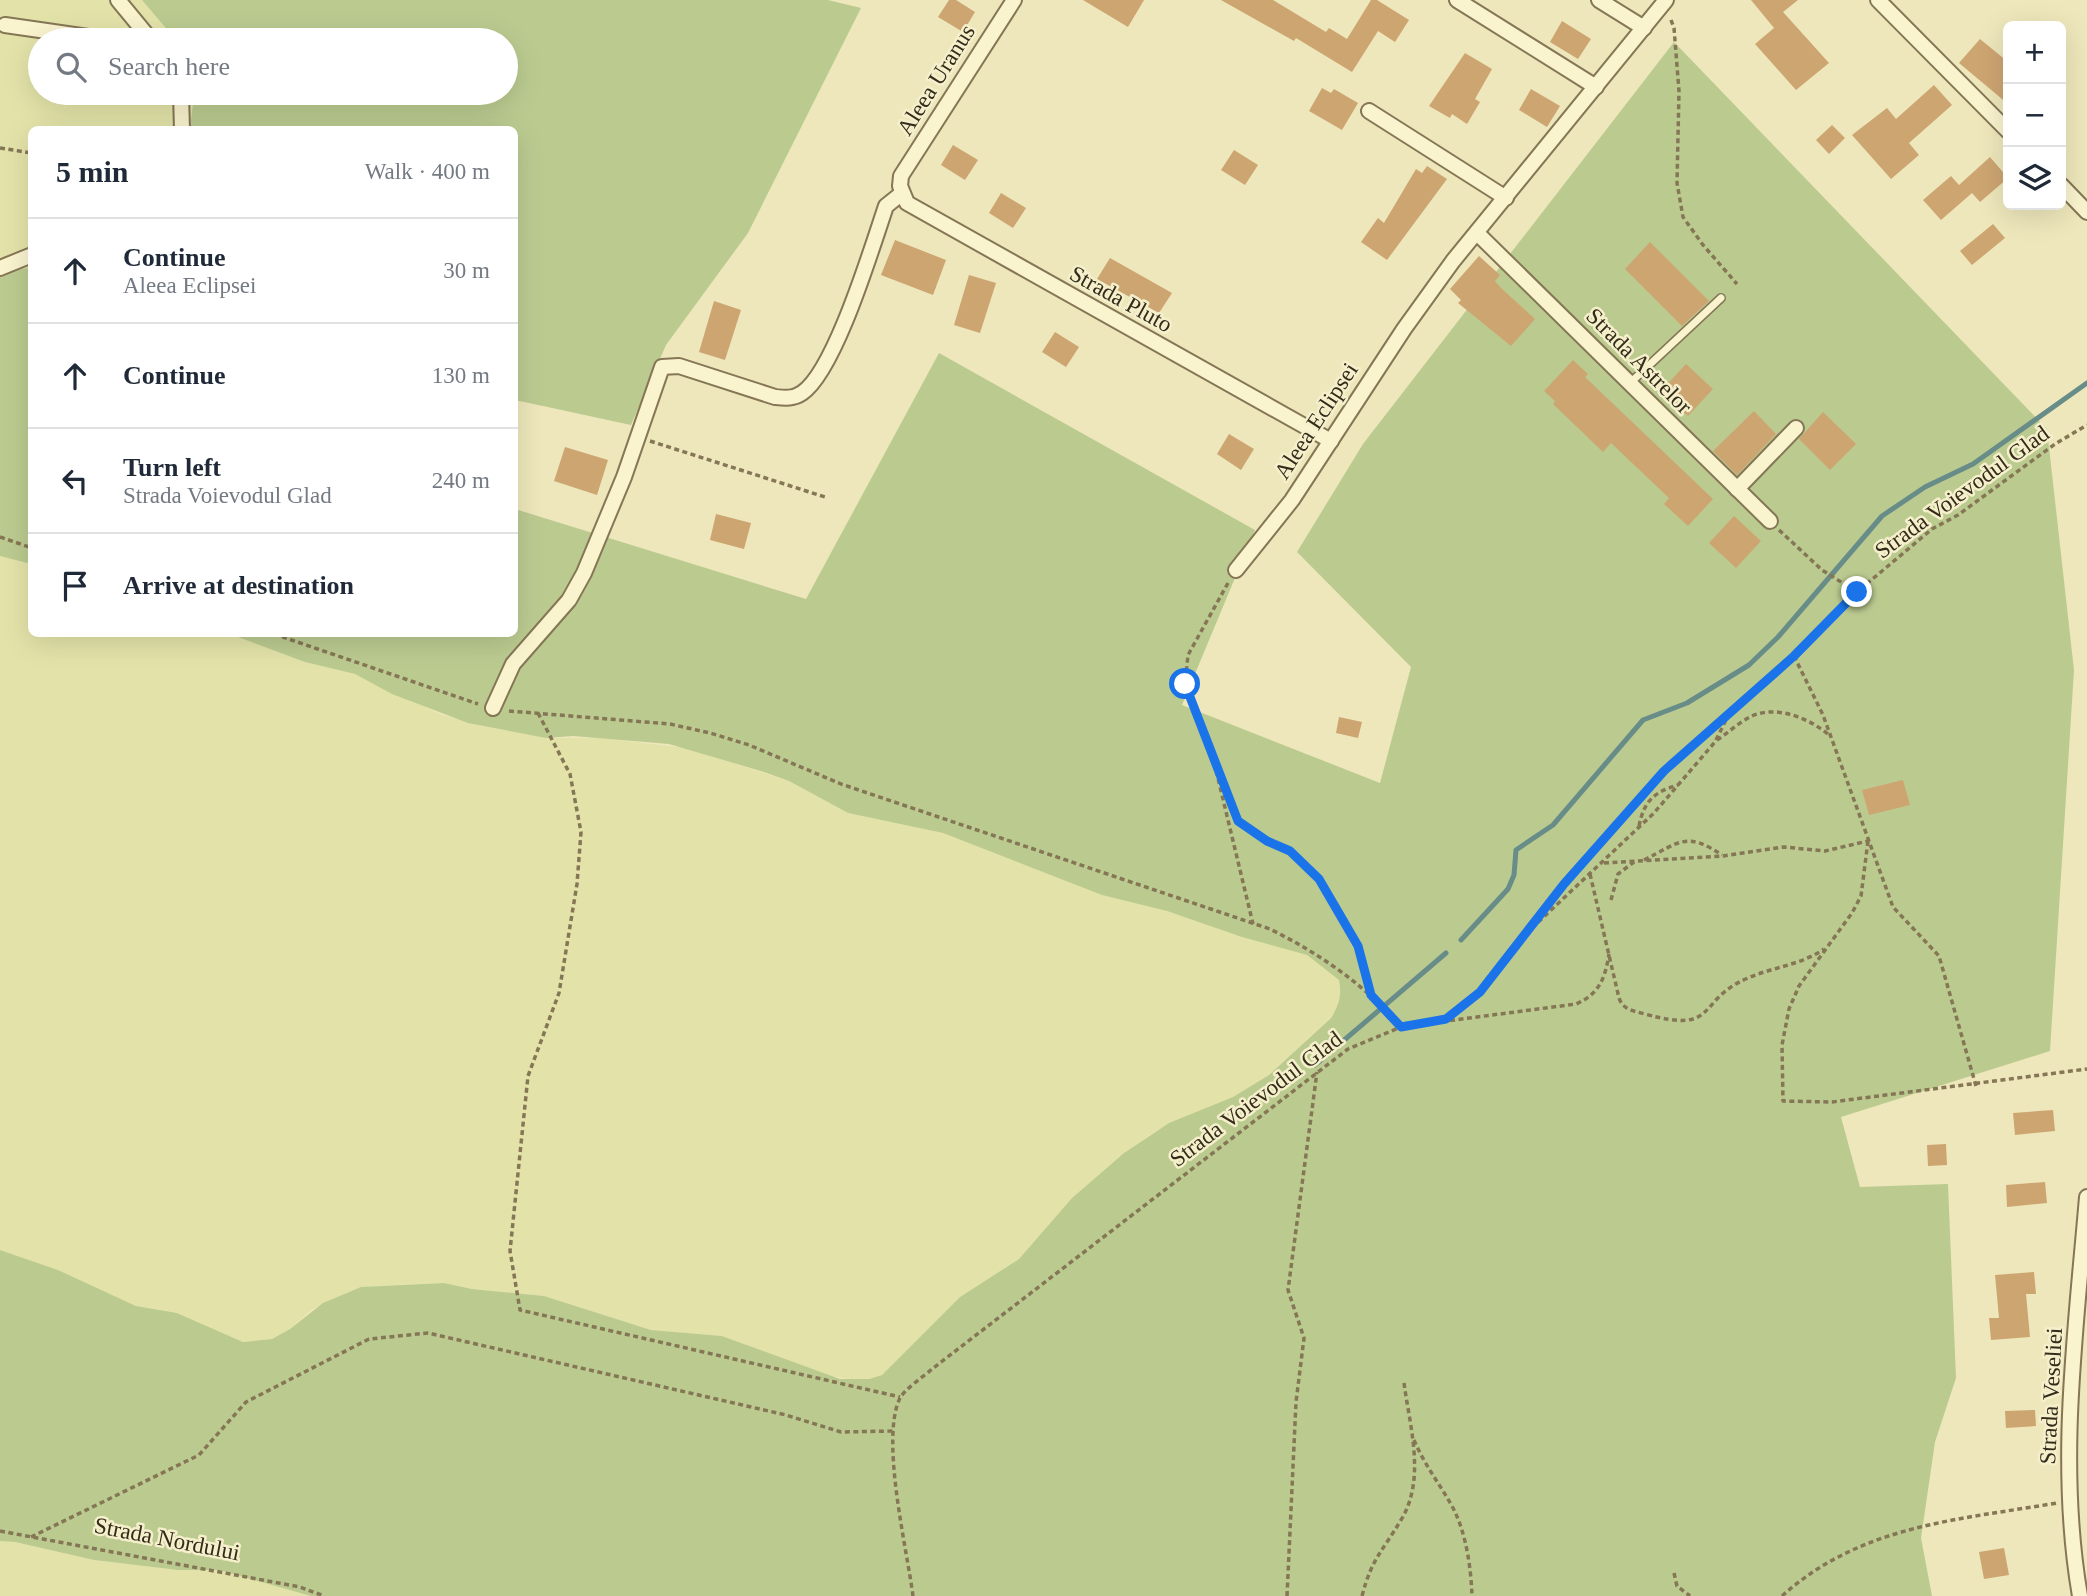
<!DOCTYPE html>
<meta charset="utf-8">
<style>
:root{--surface:#fff;--page:#f2f2f3;--text:#1f2937;--muted:#747a83;--line:#e0e1e3}
body{margin:0;font-family:"Times New Roman",serif;background:var(--page);color:var(--text)}
.controls{position:absolute;right:21px;top:21px;display:grid;overflow:hidden;border-radius:10px;box-shadow:0 7px 28px #0002}
.controls button{width:63px;height:63px;display:grid;place-items:center;padding:0;border:0;border-bottom:2px solid var(--line);background:var(--surface);color:var(--text);font:35px sans-serif}
.stop{position:absolute;width:21px;height:21px;margin:-16px;border:5px solid #1a73e8;border-radius:50%;background:#fff}
.stop.end{background:#1a73e8;border-color:#fff;box-shadow:0 2px 7px #0008}
.list{margin:0;padding:0;list-style:none}
h2{display:flex;justify-content:space-between;align-items:center;height:91px;margin:0;padding:0 28px;font-size:30px}
h2 small{font-size:23px;font-weight:400;color:var(--muted)}
.list li{display:grid;grid-template-columns:46px 1fr auto;gap:21px;align-items:center;box-sizing:border-box;height:105px;padding:0 28px;border-top:2px solid var(--line)}
.list b{display:block;font-size:26px;white-space:nowrap}
.list p{margin:0;font-size:23px;white-space:nowrap;color:var(--muted)}
.list em{font-size:23px;font-style:normal;color:var(--muted)}
.icon{flex:none;width:38px;height:38px;fill:none;stroke:currentColor;stroke-width:2;stroke-linecap:round;stroke-linejoin:round}
.map{position:relative;flex:none;width:2087px;height:1596px;overflow:hidden}
.search{position:absolute;background:var(--surface);box-shadow:0 7px 28px #0002;left:28px;top:28px;width:490px;height:77px;display:flex;align-items:center;gap:18px;box-sizing:border-box;padding:0 24px;border-radius:38px;color:var(--muted);font-size:26px}
.panel{position:absolute;background:var(--surface);box-shadow:0 7px 28px #0002;left:28px;top:126px;width:490px;height:511px;border-radius:10px}
.map>svg:first-child{display:block}
.farmland{fill:#e3e3a9}
.green{fill:#bbcb90}
.lines{fill:none;stroke-linecap:round;stroke-linejoin:round}
.stream{stroke:#688c88;stroke-width:5}
.building{fill:#cda571}
.lane-casing{stroke:#857655;stroke-width:10}
.street-casing{stroke:#857655;stroke-width:18}
.path{stroke:#857655;stroke-width:3.5;stroke-dasharray:5 3.5;stroke-linecap:butt}
.lane{stroke:#f9f3ce;stroke-width:7}
.street{stroke:#f9f3ce;stroke-width:14}
.route{stroke:#1a73e8;stroke-width:9}
.labels{text-anchor:middle;dominant-baseline:central;stroke-width:5;stroke-linejoin:round;paint-order:stroke}
.street-label{font-size:23px;fill:#342b1a;stroke:#f5f0cb}
</style>
<div class="map">
<svg width="2087" height="1596" viewBox="0 0 2087 1596">
<rect width="100%" height="100%" fill="#eee7bb"/>
<g class="farmland">
<path d="M0,0H142L176,40H40V93H194L190,129L32,130L31,267L0,274Z"/>
<path d="M0,556L31,564L32,634H230L305,662L355,674L442,715L546,738H601L685,748L789,781L848,813L943,833L1057,877L1307,955L1339,980L1341,993L1338,1006L1330,1018L1269,1075L1233,1097L1157,1130L1124,1153L1072,1198L1019,1259L960,1297L882,1375L869,1379L854,1380L827,1375L722,1336L651,1330L544,1296L472,1289L444,1283L375,1286L348,1292L311,1310L290,1329L272,1339L243,1342L178,1313L136,1306L58,1270L0,1250Z"/>
<path d="M0,1541L15,1542L94,1560L178,1570H219L311,1596H0Z"/>
</g>
<g class="green">
<path d="M142,0H828L861,8L748,233L666,345L631,425L515,400L514,130L190,129L194,93H506V40H176Z"/>
<path d="M1674,42L2047,429L2074,670L2050,1051L1841,1117L1860,1187L1948,1184L1956,1378L1935,1442L1921,1538L1932,1596H311L219,1570H178L94,1560L15,1542L0,1541V1250L58,1270L136,1306L177,1313L243,1342L272,1339L290,1329L323,1303L361,1287L444,1283L472,1289L544,1296L651,1330L722,1336L840,1379H869L882,1375L960,1297L1019,1259L1072,1198L1124,1153L1169,1123L1233,1097L1269,1075L1331,1018C1339,1005 1342,996 1339,980L1307,955L1242,937L1167,911L1102,895L943,833L848,813L789,781L764,772L669,744L573,736L546,738L468,723L392,694L355,674L305,662L230,634H514L515,509L806,599L939,353L1255,530L1182,705L1380,783L1411,667L1297,552L1363,444Z"/>
<path d="M31,267V564L0,556V274Z"/>
</g>
<g class="lines">
<g class="stream">
<path d="M1461,940L1508,889L1514,875L1516,850L1553,825L1643,720L1687,703L1749,665L1778,637L1882,516L1925,487L1973,464L2087,383"/>
<path d="M1315,1065L1446,953"/>
</g>
</g>
<g class="building">
<path d="M949,0H956L975,12L963,32L938,17Z"/>
<path d="M1083,0H1144L1128,27Z"/>
<path d="M1221,0H1273L1326,32L1329,28L1347,39L1371,0H1377L1409,20L1395,42L1378,31L1352,72L1296,38L1294,41Z"/>
<path d="M1751,0H1798L1783,12L1829,63L1796,90L1755,44L1774,28Z"/>
<path d="M1562,21L1591,39L1578,59L1550,42Z"/>
<path d="M1980,39L2008,62V104L1959,63Z"/>
<path d="M1465,53L1492,69L1475,99L1480,102L1467,124L1452,114L1450,118L1429,106Z"/>
<path d="M1934,85L1952,105L1909,143L1919,155L1891,179L1852,135L1887,108L1896,119Z"/>
<path d="M1322,88L1331,93L1334,89L1358,103L1342,130L1309,111Z"/>
<path d="M1531,89L1560,106L1547,127L1519,110Z"/>
<path d="M1832,125L1845,138L1829,154L1816,140Z"/>
<path d="M953,145L978,160L965,180L941,165Z"/>
<path d="M1234,150L1258,165L1245,185L1221,170Z"/>
<path d="M1990,157L2008,178L1980,202L1972,193L1941,220L1923,200L1951,176L1959,185Z"/>
<path d="M1427,166L1447,179L1387,260L1361,242L1378,218L1384,223L1416,169L1422,173Z"/>
<path d="M1001,193L1026,208L1013,228L989,213Z"/>
<path d="M1993,224L2005,238L1972,265L1960,251Z"/>
<path d="M895,240L946,260L933,295L881,275Z"/>
<path d="M1650,242L1709,301L1682,326L1625,269Z"/>
<path d="M1479,256L1500,275L1495,281L1501,288L1535,319L1511,346L1458,303L1461,300L1450,289Z"/>
<path d="M1110,258L1172,293L1159,313L1097,279Z"/>
<path d="M969,275L996,283L980,333L954,325Z"/>
<path d="M714,301L741,310L725,360L699,352Z"/>
<path d="M1055,332L1079,347L1066,367L1042,352Z"/>
<path d="M1573,360L1588,374L1585,377L1713,499L1688,526L1664,504L1669,498L1611,443L1603,452L1553,404L1555,401L1544,391Z"/>
<path d="M1686,364L1713,389L1688,416L1661,391Z"/>
<path d="M1754,411L1776,434L1737,475L1713,451Z"/>
<path d="M1823,412L1856,444L1830,470L1799,439Z"/>
<path d="M1229,434L1254,449L1241,470L1217,454Z"/>
<path d="M565,447L608,460L597,495L554,481Z"/>
<path d="M716,514L751,523L744,549L710,540Z"/>
<path d="M1734,516L1761,541L1736,568L1709,543Z"/>
<path d="M1339,717L1362,722L1358,738L1336,733Z"/>
<path d="M1903,780L1910,805L1869,815L1862,790Z"/>
<path d="M2053,1110L2055,1131L2015,1135L2013,1113Z"/>
<path d="M1946,1144L1947,1165L1928,1166L1927,1145Z"/>
<path d="M2045,1182L2047,1203L2007,1207L2006,1185Z"/>
<path d="M2034,1272L2036,1294H2026L2030,1337L1991,1340L1989,1318H1999L1995,1275Z"/>
<path d="M2035,1410L2036,1426L2006,1428L2005,1411Z"/>
<path d="M2004,1548L2009,1575L1984,1579L1979,1552Z"/>
</g>
<g class="lines">
<g class="lane-casing">
<path id="lane" d="M1630,383L1721,298"/>
</g>
<g class="street-casing">
<g id="street">
<path d="M118,0L151,40"/>
<path d="M1014,0L901,176L900,186L907,203L1331,441"/>
<path d="M1457,0L1596,87"/>
<path d="M1599,0L1644,28"/>
<path d="M1878,0L2008,131"/>
<path d="M5,25L109,40"/>
<path d="M181,93L182,130"/>
<path d="M1369,111L1506,198"/>
<path d="M2061,185L2087,212"/>
<path d="M1477,233L1770,521"/>
<path d="M0,268L32,255"/>
<path d="M1737,489L1796,428"/>
<path d="M1236,570L1292,500L1404,329L1453,261L1666,0"/>
<path d="M493,708L513,664L569,600L584,573L624,477L662,367L679,366L775,397C785,398 793,399 802,393C835,371 872,247 886,206L901,194"/>
<path d="M2080,1596C2057,1464 2076,1329 2087,1197"/>
</g>
</g>
<g class="path">
<path d="M1671,20L1674,28L1679,91L1677,183L1683,217L1703,245L1737,284"/>
<path d="M0,148L32,153"/>
<path d="M650,441L825,497"/>
<path d="M1779,530L1822,570L1857,592"/>
<path d="M0,537L32,548"/>
<path d="M1228,583L1188,655L1185,684L1209,741L1253,924"/>
<path d="M274,634L478,704"/>
<path d="M1794,656L1823,715L1893,907L1939,956L1976,1086"/>
<path d="M509,711L670,724L710,733L749,745L841,784L1270,929C1320,954 1364,984 1401,1027"/>
<path d="M538,713L570,774L581,832L577,884L559,993L528,1076L510,1251L520,1310L900,1397"/>
<path d="M1717,740C1728,733 1738,723 1750,717C1775,704 1809,718 1829,735"/>
<path d="M1218,768C1225,783 1230,813 1240,822C1255,836 1276,840 1291,851C1331,881 1364,947 1371,995"/>
<path d="M1639,826C1644,801 1654,792 1678,785"/>
<path d="M1868,841L1861,896L1852,913L1799,986L1789,1009L1782,1045L1783,1101L1832,1102L2087,1069"/>
<path d="M1644,860C1680,842 1686,831 1722,855"/>
<path d="M1604,863L1723,856L1784,847L1825,851L1868,841"/>
<path d="M1590,874L1619,998C1623,1010 1634,1011 1645,1014C1720,1035 1695,1000 1748,978C1773,967 1801,965 1824,949"/>
<path d="M1611,900L1618,874L1634,862"/>
<path d="M1532,928L1654,813L1715,742L1726,720"/>
<path d="M1449,1017L1480,992L1564,884L1664,771L1794,656L1857,592L1932,529L1958,515L2055,444L2087,425"/>
<path d="M1414,1440C1424,1464 1439,1483 1452,1506C1466,1532 1471,1567 1472,1596"/>
<path d="M0,1531L300,1587L324,1596"/>
<path d="M31,1537L199,1455L246,1402L369,1339L428,1333L786,1415L841,1432L894,1431"/>
<path d="M1674,1573L1677,1586L1690,1596"/>
<path d="M913,1596C907,1549 880,1439 900,1398C906,1388 923,1377 932,1369L1348,1049L1401,1027L1576,1004C1599,994 1605,979 1609,954"/>
<path d="M1287,1596L1296,1402L1304,1338L1288,1290L1317,1072"/>
<path d="M1362,1596C1372,1558 1382,1552 1401,1520C1426,1479 1410,1428 1404,1383"/>
<path d="M1782,1596C1861,1525 1957,1520 2057,1503"/>
</g>
<use href="#lane" class="lane"/>
<use href="#street" class="street"/>
</g>
<g class="lines">
<path class="route" d="M1185,684L1238,821L1267,841L1290,851L1319,879L1358,946L1371,995L1401,1027L1446,1019L1480,992L1564,884L1664,771L1794,656L1857,592"/>
</g>
<g class="labels">
<g class="street-label">
<text transform="translate(936 80) rotate(-58)">Aleea Uranus</text>
<text transform="translate(1121 299) rotate(29)">Strada Pluto</text>
<text transform="translate(1639 361) rotate(45)">Strada Astrelor</text>
<text transform="translate(1316 421) rotate(-57)">Aleea Eclipsei</text>
<text transform="translate(1962 492) rotate(-36)">Strada Voievodul Glad</text>
<text transform="translate(1256 1099) rotate(-37)">Strada Voievodul Glad</text>
<text transform="translate(2051 1396) rotate(-87)">Strada Veseliei</text>
<text transform="translate(167 1539) rotate(11)">Strada Nordului</text>
</g>
</g>
</svg>
<div class="controls">
<button>+</button>
<button>−</button>
<button><svg class="icon" aria-label="layers" viewBox="0 0 24 24"><path d="M12 4l9 5-9 5-9-5zM3 14l9 5 9-5"/></svg></button>
</div>
<div class="stop" style="left:1185px;top:684px"></div>
<div class="stop end" style="left:1857px;top:592px"></div>
<div class="search"><svg class="icon" aria-label="search" viewBox="0 0 24 24"><circle cx="10" cy="10" r="6"/><path d="M15 15l6 6"/></svg>Search here</div>
<section class="panel">
<h2>5 min<small>Walk · 400 m</small></h2>
<ul class="list">
<li><svg class="icon" aria-label="ahead" viewBox="0 0 24 24"><path d="M12 20V5M6 11l6-6 6 6"/></svg><div><b>Continue</b><p>Aleea Eclipsei</p></div><em>30 m</em></li>
<li><svg class="icon" aria-label="ahead" viewBox="0 0 24 24"><path d="M12 20V5M6 11l6-6 6 6"/></svg><div><b>Continue</b></div><em>130 m</em></li>
<li><svg class="icon" aria-label="left" viewBox="0 0 24 24"><path d="M17 20v-9H6M10 6l-5 5 5 5"/></svg><div><b>Turn left</b><p>Strada Voievodul Glad</p></div><em>240 m</em></li>
<li><svg class="icon" aria-label="arrive" viewBox="0 0 24 24"><path d="M6 21V4h12l-3 4 3 4H6"/></svg><div><b>Arrive at destination</b></div></li>
</ul>
</section>
</div>
